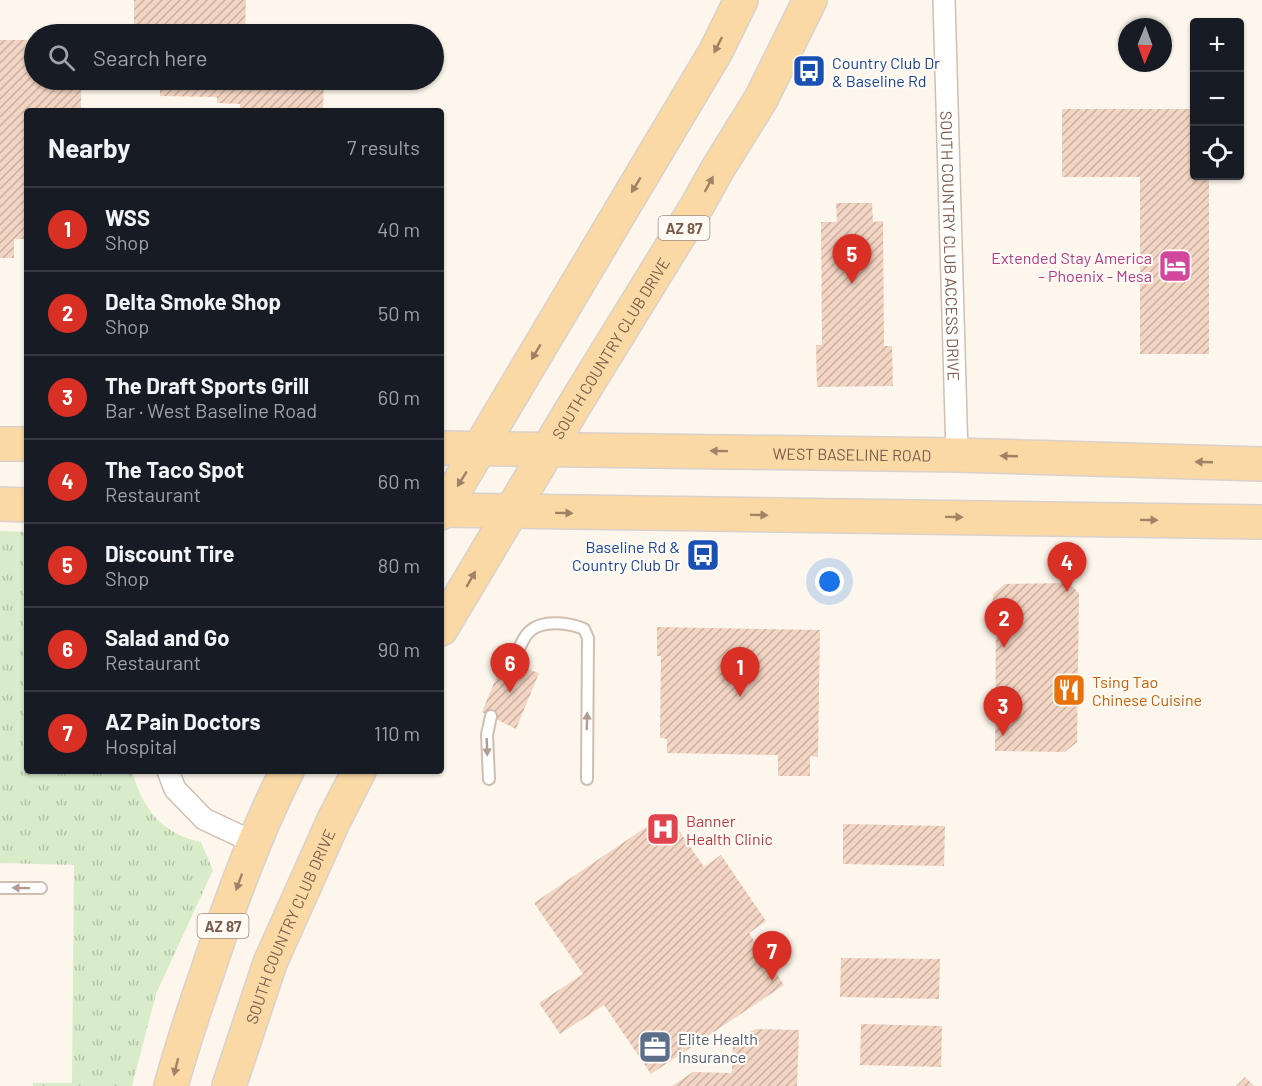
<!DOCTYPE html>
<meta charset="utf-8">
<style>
:root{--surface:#171b24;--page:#20242c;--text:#f1f3f6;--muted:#9ea1a6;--line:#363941;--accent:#d93025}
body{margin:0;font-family:Barlow,sans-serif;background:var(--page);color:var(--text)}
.controls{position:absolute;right:18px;top:18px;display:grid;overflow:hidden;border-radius:6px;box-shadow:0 2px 4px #0004}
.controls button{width:54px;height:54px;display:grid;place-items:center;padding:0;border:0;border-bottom:2px solid var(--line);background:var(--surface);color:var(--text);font:30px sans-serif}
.compass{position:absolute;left:1118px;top:18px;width:54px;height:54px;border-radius:50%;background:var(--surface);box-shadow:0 2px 4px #0004;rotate:181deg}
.you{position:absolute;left:830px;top:582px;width:21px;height:21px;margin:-15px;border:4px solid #fff;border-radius:50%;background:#1a73e8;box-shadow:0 0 0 9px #1a73e833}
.badge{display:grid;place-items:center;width:39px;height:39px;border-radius:50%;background:var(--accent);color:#fff;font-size:20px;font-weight:700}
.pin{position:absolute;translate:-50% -50px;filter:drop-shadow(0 2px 3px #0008)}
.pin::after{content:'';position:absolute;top:32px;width:21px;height:18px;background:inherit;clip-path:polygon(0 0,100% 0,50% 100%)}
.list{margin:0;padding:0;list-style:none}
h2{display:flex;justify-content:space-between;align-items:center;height:78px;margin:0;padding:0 24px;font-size:26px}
h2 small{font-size:20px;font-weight:400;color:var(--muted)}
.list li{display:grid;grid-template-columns:39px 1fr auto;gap:18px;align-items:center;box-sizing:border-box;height:84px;padding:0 24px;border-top:2px solid var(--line)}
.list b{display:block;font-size:22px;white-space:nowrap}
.list p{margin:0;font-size:20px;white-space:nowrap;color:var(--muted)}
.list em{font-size:20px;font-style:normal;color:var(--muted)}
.icon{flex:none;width:33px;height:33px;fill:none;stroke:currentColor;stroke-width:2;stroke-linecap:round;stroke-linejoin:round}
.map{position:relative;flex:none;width:1262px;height:1086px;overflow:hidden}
.search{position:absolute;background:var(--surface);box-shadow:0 2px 4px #0004;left:24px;top:24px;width:420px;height:66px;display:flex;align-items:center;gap:15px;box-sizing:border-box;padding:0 21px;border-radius:33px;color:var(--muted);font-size:22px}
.panel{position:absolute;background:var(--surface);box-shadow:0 2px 4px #0004;left:24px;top:108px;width:420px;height:666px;border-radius:6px}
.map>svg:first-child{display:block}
.park{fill:url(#park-tufts)}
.building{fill:url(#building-hatch)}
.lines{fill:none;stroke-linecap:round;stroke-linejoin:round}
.service-casing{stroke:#d1beb0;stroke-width:14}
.minor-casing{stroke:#d1beb0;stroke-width:24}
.primary-casing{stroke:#dad1cd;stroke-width:36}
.service{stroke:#fff;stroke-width:10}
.minor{stroke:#fff;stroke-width:21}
.primary{stroke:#fbd9a5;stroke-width:33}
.oneway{fill:#a18267}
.oneway2{fill:#af9d94}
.labels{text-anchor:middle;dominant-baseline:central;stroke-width:4.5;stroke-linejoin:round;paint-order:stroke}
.shield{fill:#fffaf3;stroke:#a28b7f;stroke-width:1.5}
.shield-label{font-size:15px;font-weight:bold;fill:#7a5c4d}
.transit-label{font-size:16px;fill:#164399;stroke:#fffaf3;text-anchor:start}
.street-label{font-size:16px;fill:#7a5c4d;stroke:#fffaf3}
.hotel-label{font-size:16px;fill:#b23c85;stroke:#fffaf3;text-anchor:end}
.food-label{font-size:16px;fill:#c56008;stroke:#fffaf3;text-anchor:start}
.health-label{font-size:16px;fill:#be3a42;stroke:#fffaf3;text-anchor:start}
.service-label{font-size:16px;fill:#4e5e75;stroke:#fffaf3;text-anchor:start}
</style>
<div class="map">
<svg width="1262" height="1086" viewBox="0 0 1262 1086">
<defs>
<pattern id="park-tufts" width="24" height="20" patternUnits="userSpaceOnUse" patternTransform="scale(1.5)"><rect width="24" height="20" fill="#d8ecc9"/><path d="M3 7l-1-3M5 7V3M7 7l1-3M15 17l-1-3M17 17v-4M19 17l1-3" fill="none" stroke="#b4c2a5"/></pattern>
<pattern id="building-hatch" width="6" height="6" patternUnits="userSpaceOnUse" patternTransform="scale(1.5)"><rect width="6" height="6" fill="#f3d5c3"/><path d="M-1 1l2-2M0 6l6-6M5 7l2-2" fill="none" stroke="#cab0a1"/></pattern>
</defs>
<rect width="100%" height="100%" fill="#fdf6ec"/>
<path class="park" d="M0,531L27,532V771H132C142,808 162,834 201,842L213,870L156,994L132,1086H33V1083H72L74,865L0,863Z"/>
<g class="building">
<path d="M134,0H246L245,34H134Z"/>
<path d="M0,40H34V80H81V111H27V239H14V258H0Z"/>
<path d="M160,80H324L323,111H240V104L217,103V97L160,96Z"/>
<path d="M1062,109H1194V176H1209V354H1140V177H1062Z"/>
<path d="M836,203H872L873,222L883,221L884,346H892L893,386L817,387L816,345H822L821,222H837Z"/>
<path d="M1068,583L1079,593L1077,742L1065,752L995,751L996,614L992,611L993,594L1005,584Z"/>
<path d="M657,627L820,630L818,757L810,756V776H778V755L667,753V739L660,738L661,656H657Z"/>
<path d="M503,661L539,673L516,729L482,712Z"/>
<path d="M667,813L704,867L721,855L766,921L749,933L784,985L651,1074L604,1005L560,1034L539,1003L583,974L534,903Z"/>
<path d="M843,824L945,826L944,866L843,864Z"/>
<path d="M841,958L940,959L939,999L840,997Z"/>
<path d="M861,1024L942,1026L941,1067L860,1065Z"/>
<path d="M756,1029L799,1030L797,1086H672L693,1072L732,1073L733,1041Z"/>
<path d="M1245,1077L1254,1086H1236Z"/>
</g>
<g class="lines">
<g class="service-casing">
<g id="service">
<path d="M513,665C517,655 521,639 530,631C543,619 570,623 584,629L588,638L587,779"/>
<path d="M489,779L487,735L491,716"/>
<path d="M0,888H41"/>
</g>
</g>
<g class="minor-casing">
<g id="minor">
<path id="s1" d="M944,0L957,455"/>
<path d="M168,771L175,789L204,819L253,842"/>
</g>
</g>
<g class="primary-casing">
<g id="primary">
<path d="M0,444H27"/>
<path id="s2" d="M441,448L957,455L1262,464"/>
<path d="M0,504L27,505"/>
<path d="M441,510L1262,522"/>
<path d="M441,513L716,51L741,0"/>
<path id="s3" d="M441,629L577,401L697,206L717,170L761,99L810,0"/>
<path d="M171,1086C182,1046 195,1007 209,967C231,900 255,834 287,771"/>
<path id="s4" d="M229,1086L270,963L333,822L359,771"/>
</g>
</g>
<use href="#service" class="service"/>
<use href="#minor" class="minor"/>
<use href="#primary" class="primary"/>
</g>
<defs><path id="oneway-solid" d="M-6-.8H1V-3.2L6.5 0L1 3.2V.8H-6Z" transform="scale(1.5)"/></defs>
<g class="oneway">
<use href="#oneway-solid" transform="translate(718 45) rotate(117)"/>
<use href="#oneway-solid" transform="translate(709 184) rotate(-62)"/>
<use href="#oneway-solid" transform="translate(636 185) rotate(121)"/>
<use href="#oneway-solid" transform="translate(536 352) rotate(121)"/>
<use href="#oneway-solid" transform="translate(719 451) rotate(-179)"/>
<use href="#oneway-solid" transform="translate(1009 456) rotate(-178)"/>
<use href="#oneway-solid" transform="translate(1204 462) rotate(-178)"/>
<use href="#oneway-solid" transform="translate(462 479) rotate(122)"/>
<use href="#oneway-solid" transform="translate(564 513) rotate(1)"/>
<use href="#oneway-solid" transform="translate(759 515) rotate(1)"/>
<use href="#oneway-solid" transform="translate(954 517) rotate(1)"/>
<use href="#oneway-solid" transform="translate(1149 520) rotate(1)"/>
<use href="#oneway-solid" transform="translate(471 579) rotate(-60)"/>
<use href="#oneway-solid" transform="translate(239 882) rotate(110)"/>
<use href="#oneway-solid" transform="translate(176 1067) rotate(104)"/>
</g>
<g class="oneway2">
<use href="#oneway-solid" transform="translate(587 721) rotate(-89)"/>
<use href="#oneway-solid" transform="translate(487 747) rotate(88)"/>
<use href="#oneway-solid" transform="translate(21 888) rotate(-179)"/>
</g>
<defs>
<g id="bus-square" transform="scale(1.725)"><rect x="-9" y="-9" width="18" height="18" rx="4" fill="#1a4fb4" stroke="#fffaf3"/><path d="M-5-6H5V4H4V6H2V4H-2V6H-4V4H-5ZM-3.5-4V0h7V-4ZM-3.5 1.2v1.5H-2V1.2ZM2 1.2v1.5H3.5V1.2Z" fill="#fff"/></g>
<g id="hotel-square" transform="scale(1.725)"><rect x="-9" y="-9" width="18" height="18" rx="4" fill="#d1479c" stroke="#fffaf3"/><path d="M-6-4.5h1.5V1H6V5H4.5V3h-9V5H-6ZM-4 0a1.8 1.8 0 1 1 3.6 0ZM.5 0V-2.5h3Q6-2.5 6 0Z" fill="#fff"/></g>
<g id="restaurant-square" transform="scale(1.725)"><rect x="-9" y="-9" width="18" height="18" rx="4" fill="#e8710a" stroke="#fffaf3"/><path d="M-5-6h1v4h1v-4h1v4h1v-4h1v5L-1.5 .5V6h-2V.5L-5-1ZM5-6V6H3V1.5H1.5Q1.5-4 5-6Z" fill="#fff"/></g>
<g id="hospital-square" transform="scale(1.725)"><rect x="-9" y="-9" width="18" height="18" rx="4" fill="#e0444e" stroke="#fffaf3"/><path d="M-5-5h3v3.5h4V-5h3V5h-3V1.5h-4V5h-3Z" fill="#fff"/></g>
<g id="office-square" transform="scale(1.725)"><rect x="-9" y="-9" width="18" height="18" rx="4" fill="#5c6f8a" stroke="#fffaf3"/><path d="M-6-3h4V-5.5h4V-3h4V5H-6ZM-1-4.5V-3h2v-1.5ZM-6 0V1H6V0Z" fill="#fff"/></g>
</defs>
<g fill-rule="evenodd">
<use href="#bus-square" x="809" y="71"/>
<use href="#hotel-square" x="1175" y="266"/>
<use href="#bus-square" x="703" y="555"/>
<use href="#restaurant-square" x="1069" y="690"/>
<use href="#hospital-square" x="663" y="829"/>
<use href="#office-square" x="655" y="1047"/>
</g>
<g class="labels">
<g class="shield">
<rect x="658.5" y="216" width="51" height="24" rx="4.5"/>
<rect x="197.5" y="914" width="51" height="24" rx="4.5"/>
</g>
<g class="shield-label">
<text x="684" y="228">AZ 87</text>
<text x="223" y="926">AZ 87</text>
</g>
<g class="transit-label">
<text x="832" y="62">Country Club Dr<tspan x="832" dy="18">&amp; Baseline Rd</tspan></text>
<text x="680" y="546" text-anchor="end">Baseline Rd &amp;<tspan x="680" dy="18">Country Club Dr</tspan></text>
</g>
<g class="street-label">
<text stroke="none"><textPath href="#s1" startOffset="246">SOUTH COUNTRY CLUB ACCESS DRIVE</textPath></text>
<text stroke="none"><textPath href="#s3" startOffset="328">SOUTH COUNTRY CLUB DRIVE</textPath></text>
<text stroke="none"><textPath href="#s2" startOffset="411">WEST BASELINE ROAD</textPath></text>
<text stroke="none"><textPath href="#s4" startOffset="171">SOUTH COUNTRY CLUB DRIVE</textPath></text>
</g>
<g class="hotel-label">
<text x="1152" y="257">Extended Stay America<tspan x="1152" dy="18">- Phoenix - Mesa</tspan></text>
</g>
<g class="food-label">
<text x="1092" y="681">Tsing Tao<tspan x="1092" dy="18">Chinese Cuisine</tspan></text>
</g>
<g class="health-label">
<text x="686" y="820">Banner<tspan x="686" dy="18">Health Clinic</tspan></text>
</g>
<g class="service-label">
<text x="678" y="1038">Elite Health<tspan x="678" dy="18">Insurance</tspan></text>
</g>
</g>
</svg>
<div class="controls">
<button>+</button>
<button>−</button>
<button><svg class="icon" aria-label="locate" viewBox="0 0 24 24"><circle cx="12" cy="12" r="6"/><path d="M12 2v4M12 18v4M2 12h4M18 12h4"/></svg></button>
</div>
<svg class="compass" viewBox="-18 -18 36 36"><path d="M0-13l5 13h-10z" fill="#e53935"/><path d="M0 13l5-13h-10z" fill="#9ea1a6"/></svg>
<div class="you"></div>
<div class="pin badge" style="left:740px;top:697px">1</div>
<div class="pin badge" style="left:1004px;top:648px">2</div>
<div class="pin badge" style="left:1003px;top:736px">3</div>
<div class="pin badge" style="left:1067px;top:592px">4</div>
<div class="pin badge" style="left:852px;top:284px">5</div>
<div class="pin badge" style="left:510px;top:693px">6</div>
<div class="pin badge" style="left:772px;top:981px">7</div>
<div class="search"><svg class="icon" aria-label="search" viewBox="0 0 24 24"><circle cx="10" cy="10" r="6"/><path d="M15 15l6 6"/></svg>Search here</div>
<section class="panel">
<h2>Nearby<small>7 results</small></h2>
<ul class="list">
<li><span class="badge">1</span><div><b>WSS</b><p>Shop</p></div><em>40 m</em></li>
<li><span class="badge">2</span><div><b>Delta Smoke Shop</b><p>Shop</p></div><em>50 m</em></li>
<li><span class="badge">3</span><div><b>The Draft Sports Grill</b><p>Bar · West Baseline Road</p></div><em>60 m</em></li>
<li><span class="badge">4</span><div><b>The Taco Spot</b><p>Restaurant</p></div><em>60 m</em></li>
<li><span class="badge">5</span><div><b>Discount Tire</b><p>Shop</p></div><em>80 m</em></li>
<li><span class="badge">6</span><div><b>Salad and Go</b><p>Restaurant</p></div><em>90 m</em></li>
<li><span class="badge">7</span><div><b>AZ Pain Doctors</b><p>Hospital</p></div><em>110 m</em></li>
</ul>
</section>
</div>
